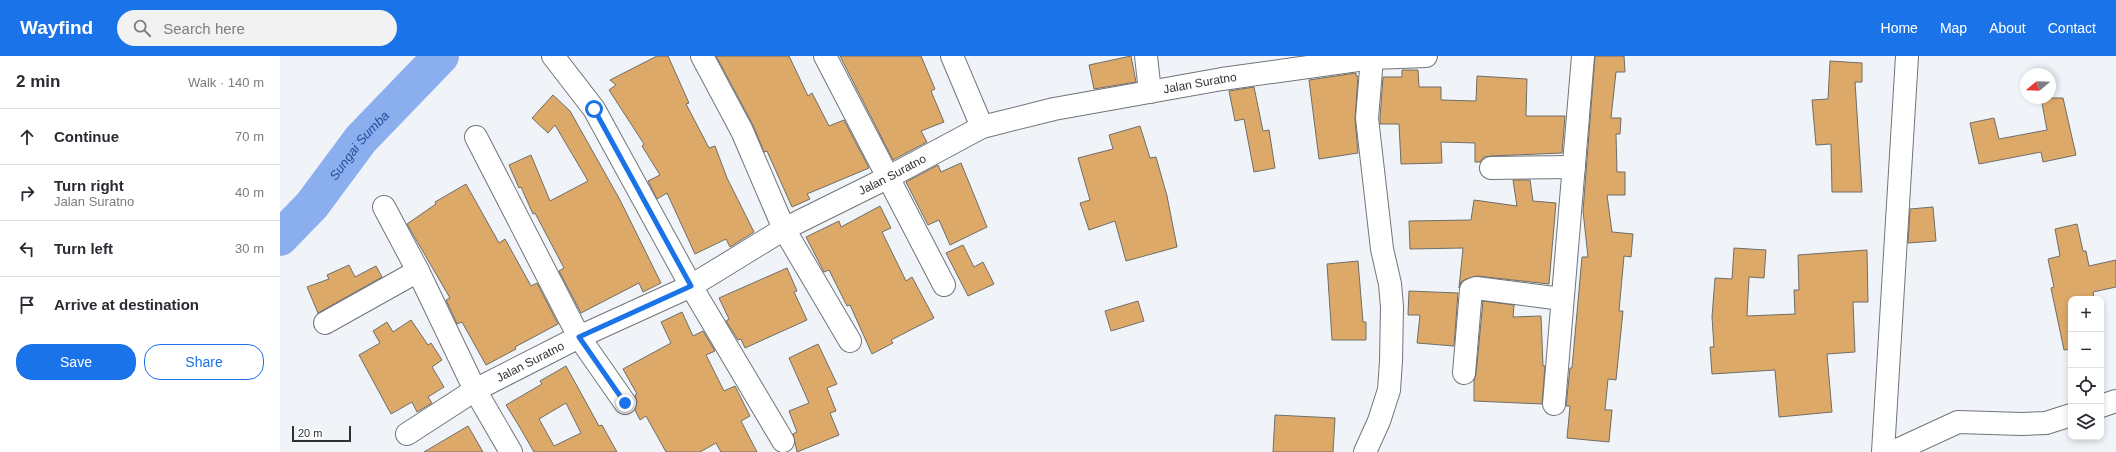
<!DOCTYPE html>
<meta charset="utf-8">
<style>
:root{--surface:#fff;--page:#f2f2f3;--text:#2b2b33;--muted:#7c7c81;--line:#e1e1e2;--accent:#1a73e8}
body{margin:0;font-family:Arial,sans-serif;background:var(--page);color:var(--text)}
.controls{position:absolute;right:12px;bottom:12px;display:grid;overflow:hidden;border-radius:8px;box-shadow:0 2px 6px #0003}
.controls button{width:36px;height:36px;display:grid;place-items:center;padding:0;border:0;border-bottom:1px solid var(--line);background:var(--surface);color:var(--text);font:20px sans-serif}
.compass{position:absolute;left:1740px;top:12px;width:36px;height:36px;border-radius:50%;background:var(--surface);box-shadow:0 2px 6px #0003;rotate:251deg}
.scale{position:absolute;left:12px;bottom:10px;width:59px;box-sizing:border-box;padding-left:4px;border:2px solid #2f3032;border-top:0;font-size:11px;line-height:14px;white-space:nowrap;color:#2f3032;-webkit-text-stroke:3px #fff;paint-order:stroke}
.stop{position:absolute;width:12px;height:12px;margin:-9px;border:3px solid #1a73e8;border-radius:50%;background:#fff}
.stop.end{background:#1a73e8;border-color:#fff;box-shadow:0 1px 4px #0008}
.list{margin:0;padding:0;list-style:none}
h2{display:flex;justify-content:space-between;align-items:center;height:52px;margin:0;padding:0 16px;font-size:17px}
h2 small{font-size:13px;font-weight:400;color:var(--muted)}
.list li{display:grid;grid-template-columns:26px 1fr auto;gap:12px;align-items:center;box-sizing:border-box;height:56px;padding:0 16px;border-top:1px solid var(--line)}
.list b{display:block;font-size:15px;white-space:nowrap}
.list p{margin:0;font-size:13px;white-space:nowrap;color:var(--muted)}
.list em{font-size:13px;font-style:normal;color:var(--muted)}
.actions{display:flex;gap:8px;padding:12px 16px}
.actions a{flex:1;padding:9px 0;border:1px solid var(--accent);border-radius:16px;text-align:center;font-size:14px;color:var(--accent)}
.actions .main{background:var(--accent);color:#fff}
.icon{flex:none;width:22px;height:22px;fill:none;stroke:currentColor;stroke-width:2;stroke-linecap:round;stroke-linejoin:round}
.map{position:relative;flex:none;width:1836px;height:396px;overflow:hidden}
header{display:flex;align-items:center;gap:24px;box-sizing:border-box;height:56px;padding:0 20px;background:var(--accent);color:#fff}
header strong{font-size:19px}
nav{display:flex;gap:22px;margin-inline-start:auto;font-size:14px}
.search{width:280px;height:36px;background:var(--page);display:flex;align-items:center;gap:10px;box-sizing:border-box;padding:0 14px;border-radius:22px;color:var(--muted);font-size:15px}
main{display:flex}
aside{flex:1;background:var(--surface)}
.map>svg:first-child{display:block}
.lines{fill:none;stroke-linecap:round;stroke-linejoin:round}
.river{stroke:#8baeef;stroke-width:36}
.building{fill:#dca968;stroke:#706d69;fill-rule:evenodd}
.minor-casing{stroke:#717578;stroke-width:24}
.minor{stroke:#fff;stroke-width:22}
.route{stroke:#1a73e8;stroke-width:5}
.labels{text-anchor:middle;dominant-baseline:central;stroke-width:3;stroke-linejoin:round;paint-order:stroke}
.street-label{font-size:12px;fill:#2f3032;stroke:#fff}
.water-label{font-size:13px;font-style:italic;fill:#284d9a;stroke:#fff}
</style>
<header>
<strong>Wayfind</strong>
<div class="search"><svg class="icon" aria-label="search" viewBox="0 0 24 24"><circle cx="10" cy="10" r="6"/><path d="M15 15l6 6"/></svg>Search here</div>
<nav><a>Home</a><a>Map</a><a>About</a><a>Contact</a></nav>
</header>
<main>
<aside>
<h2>2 min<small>Walk · 140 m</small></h2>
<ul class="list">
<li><svg class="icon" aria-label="ahead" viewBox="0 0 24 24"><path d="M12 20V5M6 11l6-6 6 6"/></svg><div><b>Continue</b></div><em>70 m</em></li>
<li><svg class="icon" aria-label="right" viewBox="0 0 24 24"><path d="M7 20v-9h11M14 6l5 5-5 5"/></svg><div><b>Turn right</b><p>Jalan Suratno</p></div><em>40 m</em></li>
<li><svg class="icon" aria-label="left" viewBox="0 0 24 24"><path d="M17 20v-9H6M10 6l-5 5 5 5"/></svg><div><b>Turn left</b></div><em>30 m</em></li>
<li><svg class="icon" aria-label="arrive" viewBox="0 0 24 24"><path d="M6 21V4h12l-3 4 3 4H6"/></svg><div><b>Arrive at destination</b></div></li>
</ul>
<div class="actions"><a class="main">Save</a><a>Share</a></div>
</aside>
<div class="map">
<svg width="1836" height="396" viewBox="0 0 1836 396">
<rect width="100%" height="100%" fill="#f0f4f8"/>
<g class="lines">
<path class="river" id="s1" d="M0,182L32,149L81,83L161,0"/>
</g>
<g class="building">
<path d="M377,0H388L409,47L406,48L429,92L435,90L447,122L474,176L450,191L446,183L415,198L387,137L377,143L368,125L380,119L362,90L364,88L329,34L336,29L330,24Z"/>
<path d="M436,0H509L528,40L532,37L549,70L564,64L589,112L527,138L530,143L512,151L487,95L484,96L473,69Z"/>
<path d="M560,0H641L655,33L651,35L664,66L641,75L647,86L613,104Z"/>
<path d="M851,0L856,26L814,33L809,9Z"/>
<path d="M1315,0H1344L1345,16H1336L1331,62H1341L1340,78H1336L1337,116H1345V139H1327L1332,176L1353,178L1351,201L1344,200L1339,255H1343L1336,324L1328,323L1325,354H1332L1329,386L1287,382L1290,350H1286L1290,312H1292L1302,201H1308L1303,155Z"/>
<path d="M1550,5L1582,7V26H1575L1582,136H1552L1551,88L1536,89L1532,44L1548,43Z"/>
<path d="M1122,14H1138L1139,31H1161V44L1196,45L1197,20L1247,23L1246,60H1285L1282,97L1211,100L1204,101L1200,106H1195V87L1161,86L1162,107L1121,108L1119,68H1100V62L1103,21H1122Z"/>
<path d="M1076,17V20H1078L1075,63L1078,97L1039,103L1029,24Z"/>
<path d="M974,31L983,75L989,74L995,112L974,116L964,63L955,65L949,35Z"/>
<path d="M273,39L290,55L340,144L381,227L363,236L359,227L301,257L279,215L284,212L255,157L253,158L241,131L239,132L229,109L251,99L270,145L308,125L275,69L268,77L252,62Z"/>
<path d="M1761,42H1783L1796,99L1763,106L1761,96L1699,108L1690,67L1714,62L1719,83L1767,74Z"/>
<path d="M860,70L870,102L876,101L887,140L897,191L846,205L835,165L809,174L800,147L810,144L798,102L833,93L829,79Z"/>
<path d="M681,107L707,171L670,189L659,164L648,169L626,126L658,109L661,116Z"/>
<path d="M1233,124H1250L1253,145L1276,147L1269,228L1197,220L1186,223L1181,226L1179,232L1183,192L1130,193L1129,165L1191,164L1194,144L1237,150Z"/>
<path d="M186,128L219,187L225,183L251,230L257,227L278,268L235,291L236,293L206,309L182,266L177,268L166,244L170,242L127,168L156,148L155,146Z"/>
<path d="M600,150L611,172L602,176L626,225L632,221L654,262L611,284L613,287L592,298L570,249L567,250L549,214L544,216L526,181L559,165L561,171Z"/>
<path d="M1653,151L1656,185L1628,187L1630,153Z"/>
<path d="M1797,168L1803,195H1806L1809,210L1836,204V231L1813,236L1814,243H1791V293L1784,294L1771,232L1774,231L1768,203L1780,200L1775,173Z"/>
<path d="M683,189L694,211L703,206L714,228L688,240L666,197Z"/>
<path d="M1454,192L1486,194L1484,222L1469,221L1467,260L1515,258L1514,234H1519L1518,199L1587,194L1588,246H1573L1575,296L1547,298L1552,356L1499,361L1495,314L1432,318L1430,291H1434L1432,261L1435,222L1452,223Z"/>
<path d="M1078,205L1083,266H1086V284H1052L1047,208Z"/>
<path d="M69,209L75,221L96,210L102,221L38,257L27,231L49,223L47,219Z"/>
<path d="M507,212L517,235L514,236L527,264L465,292L461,283L458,284L446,265L449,263L439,242Z"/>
<path d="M1129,235L1178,237L1174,290L1137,287L1140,259H1128Z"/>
<path d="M858,245L864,265L831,275L825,255Z"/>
<path d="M1203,245L1234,249L1233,261L1261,260L1263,310H1265L1262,348L1194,345V325L1196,318Z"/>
<path d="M402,256L413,280L423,275L435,295L426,299L444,335L455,330L470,360L461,365L477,396H441L436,387L420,396H386L366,360L360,364L355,354L357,346L355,339L357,338L343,313L391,287L381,266Z"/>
<path d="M131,264L148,289L151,287L162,304L152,311L164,331L148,341L152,347L137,356L132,346L111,358L79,299L100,287L93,275L107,266L113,276Z"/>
<path d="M538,288L557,328L547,332L556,355L550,357L559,379L517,396L513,378L517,376L509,355L529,347L509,302Z"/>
<path d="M286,310L319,370L322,369L337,396H254L239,370L226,349L262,328L260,325ZM286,347L301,377L274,390L259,363Z"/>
<path d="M995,359L1055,362L1053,396H993Z"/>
<path d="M188,370L203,396H144Z"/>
</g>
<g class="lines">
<g class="minor-casing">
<g id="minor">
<path d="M273,0L314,53L411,230L503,385"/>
<path d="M422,0L462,75L504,173L570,285"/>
<path d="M545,0L664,229"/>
<path d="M672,0L702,71"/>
<path d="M866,0L870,36"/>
<path d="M196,81L299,281L345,347"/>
<path d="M1211,112L1294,111"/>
<path d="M104,151L138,215L195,334L231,396"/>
<path d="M45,267L138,215"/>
<path d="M1184,317L1191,234L1196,232L1282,243"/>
<path d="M1274,348L1303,0"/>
<path d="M1821,350L1836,345"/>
<path id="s2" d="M127,378L195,334L299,281L411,230L504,173L607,122L702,71L774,53L942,23L1092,2L1146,0"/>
<path d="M1085,396L1099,365L1109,334L1111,305L1112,251L1110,228L1102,193L1087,62L1092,2"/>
<path d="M1603,396L1627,0"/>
<path d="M1613,396L1678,366L1742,368L1766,367L1791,359"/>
</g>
</g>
<use href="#minor" class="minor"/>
</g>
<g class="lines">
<path class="route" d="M314,53L411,230L299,281L345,347"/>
</g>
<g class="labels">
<g class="street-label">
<text stroke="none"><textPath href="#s2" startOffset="875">Jalan Suratno</textPath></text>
<text stroke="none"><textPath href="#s2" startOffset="551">Jalan Suratno</textPath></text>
<text stroke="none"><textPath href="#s2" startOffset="143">Jalan Suratno</textPath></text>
</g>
<g class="water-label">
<text stroke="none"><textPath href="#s1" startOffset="122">Sungai Sumba</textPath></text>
</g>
</g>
</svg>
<div class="controls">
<button>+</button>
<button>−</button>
<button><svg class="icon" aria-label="locate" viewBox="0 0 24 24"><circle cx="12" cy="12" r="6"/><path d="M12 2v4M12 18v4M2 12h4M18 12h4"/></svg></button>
<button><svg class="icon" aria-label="layers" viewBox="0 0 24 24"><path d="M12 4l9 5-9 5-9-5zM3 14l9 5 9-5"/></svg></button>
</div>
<svg class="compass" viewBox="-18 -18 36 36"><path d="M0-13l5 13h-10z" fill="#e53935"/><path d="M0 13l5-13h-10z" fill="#7c7c81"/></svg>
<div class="scale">20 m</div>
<div class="stop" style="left:314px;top:53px"></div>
<div class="stop end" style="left:345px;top:347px"></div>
</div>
</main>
